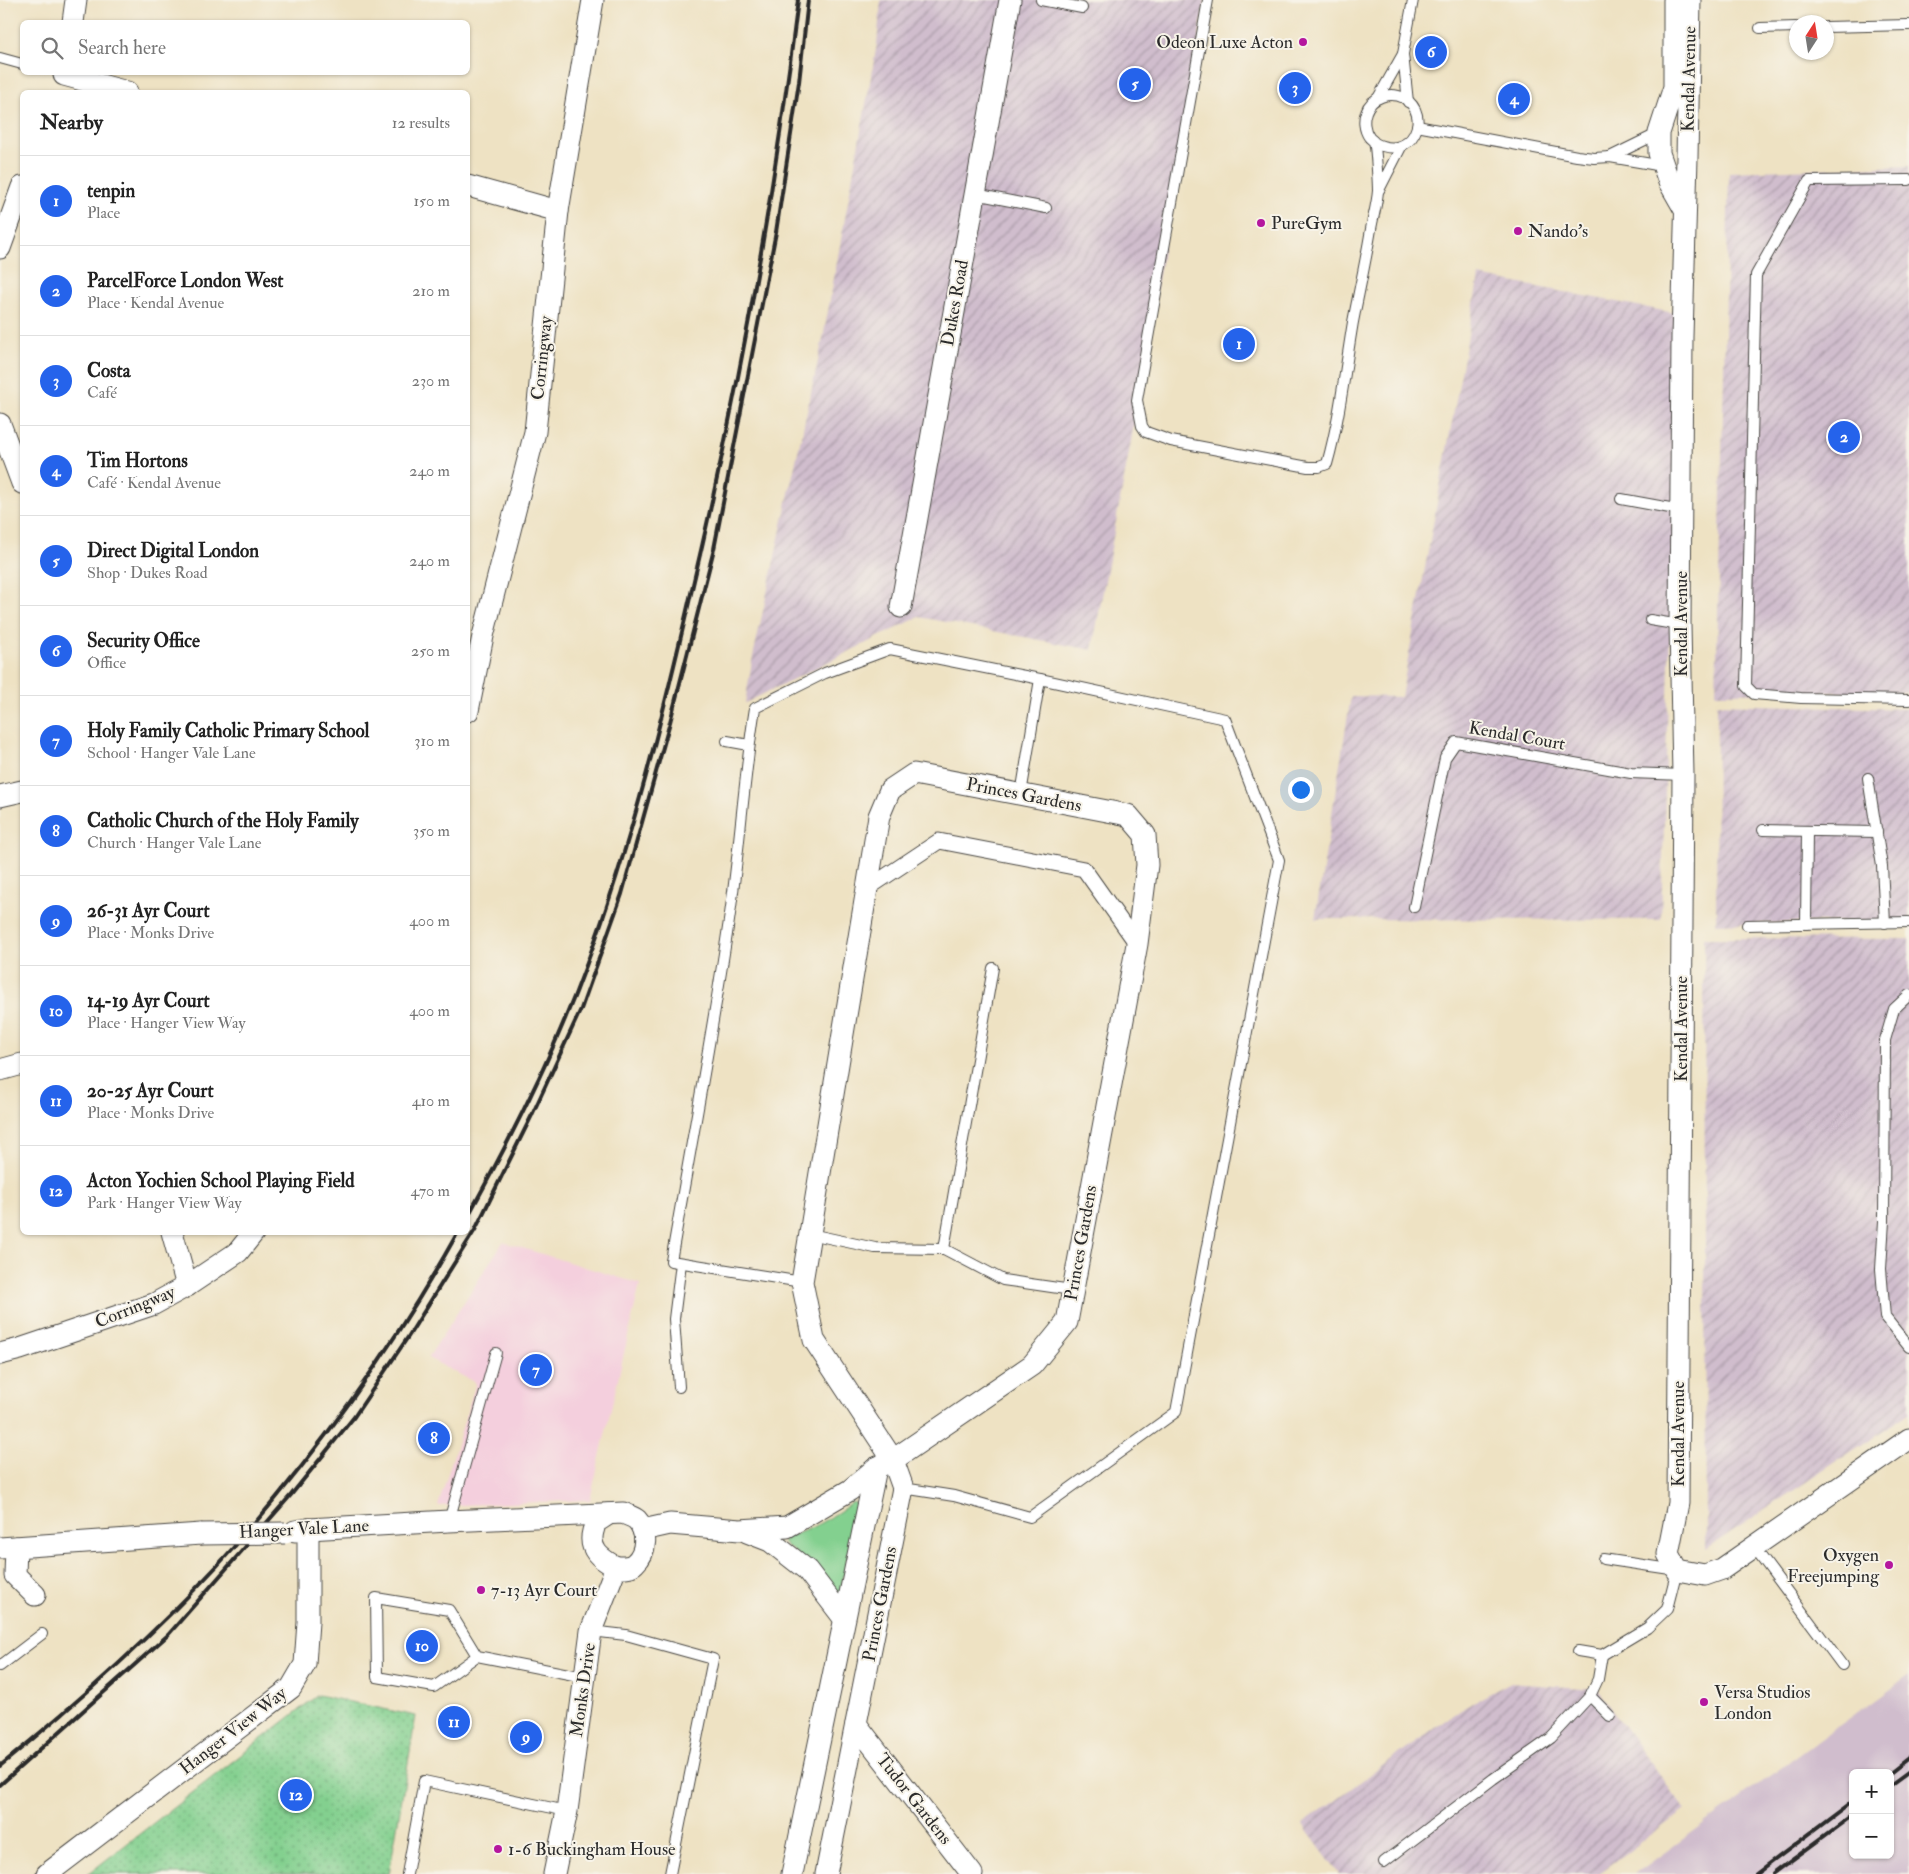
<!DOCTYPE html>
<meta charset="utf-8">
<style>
:root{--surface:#fff;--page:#f6f6f6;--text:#222;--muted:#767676;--line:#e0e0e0;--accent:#2563eb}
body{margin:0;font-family:"IM FELL Double Pica",serif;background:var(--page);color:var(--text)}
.controls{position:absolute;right:15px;bottom:15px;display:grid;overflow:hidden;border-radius:8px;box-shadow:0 1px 4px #0004}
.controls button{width:45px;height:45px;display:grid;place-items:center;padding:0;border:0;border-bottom:1px solid var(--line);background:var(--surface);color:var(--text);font:25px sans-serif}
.compass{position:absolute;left:1789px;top:15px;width:45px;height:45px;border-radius:50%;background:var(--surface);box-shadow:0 1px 4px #0004;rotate:12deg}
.you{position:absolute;left:1300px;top:789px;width:18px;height:18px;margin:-12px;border:4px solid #fff;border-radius:50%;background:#1a73e8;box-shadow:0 0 0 8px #1a73e833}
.badge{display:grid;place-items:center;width:32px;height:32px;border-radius:50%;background:var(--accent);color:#fff;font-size:16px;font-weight:700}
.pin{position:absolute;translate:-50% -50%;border:2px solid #fff;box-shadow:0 1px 5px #0006}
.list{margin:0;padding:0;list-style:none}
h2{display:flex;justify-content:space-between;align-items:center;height:65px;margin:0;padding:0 20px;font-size:21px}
h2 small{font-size:16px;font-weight:400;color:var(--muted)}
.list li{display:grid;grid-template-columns:32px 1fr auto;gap:15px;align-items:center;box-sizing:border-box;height:90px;padding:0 20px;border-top:1px solid var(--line)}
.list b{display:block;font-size:19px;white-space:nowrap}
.list p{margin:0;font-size:16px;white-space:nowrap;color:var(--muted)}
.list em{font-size:16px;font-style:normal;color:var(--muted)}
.icon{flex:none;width:28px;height:28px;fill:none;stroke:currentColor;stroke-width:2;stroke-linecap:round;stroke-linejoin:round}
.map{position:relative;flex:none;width:1909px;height:1874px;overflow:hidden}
.search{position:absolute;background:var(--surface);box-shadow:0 1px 4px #0004;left:20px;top:20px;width:450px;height:55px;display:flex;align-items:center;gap:12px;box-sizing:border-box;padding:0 18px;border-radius:8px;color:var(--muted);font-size:19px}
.panel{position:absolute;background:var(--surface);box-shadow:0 1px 4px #0004;left:20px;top:90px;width:450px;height:1145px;border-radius:8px}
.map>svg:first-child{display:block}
.built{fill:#f4cfdd}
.industrial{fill:url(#industrial-furrows)}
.railway{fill:#d0bdcd;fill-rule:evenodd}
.grass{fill:#83d08f;stroke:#577e5d}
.park{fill:url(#park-dots);stroke:#577e5d}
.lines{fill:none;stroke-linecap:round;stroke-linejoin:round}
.service-casing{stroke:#484642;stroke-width:12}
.pedestrian-casing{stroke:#484642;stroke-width:17}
.minor-casing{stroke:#484642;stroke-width:23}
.service{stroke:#fff;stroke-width:10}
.pedestrian{stroke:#fff;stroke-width:15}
.minor{stroke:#fff;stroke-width:21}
.rail{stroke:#2b2b2b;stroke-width:4}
.minor-bridge-casing{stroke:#484642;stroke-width:23;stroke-linecap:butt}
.minor-bridge{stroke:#fff;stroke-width:21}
.poi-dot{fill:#b5179e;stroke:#f7f3e8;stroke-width:2}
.labels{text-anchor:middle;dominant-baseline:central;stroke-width:4;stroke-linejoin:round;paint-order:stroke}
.poi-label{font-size:18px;fill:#2b2b2b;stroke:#f7f3e8;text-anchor:start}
.street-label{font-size:18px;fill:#2b2b2b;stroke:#f7f3e8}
</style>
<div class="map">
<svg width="1909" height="1874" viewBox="0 0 1909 1874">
<defs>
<pattern id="industrial-furrows" width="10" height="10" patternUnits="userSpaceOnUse" patternTransform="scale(1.25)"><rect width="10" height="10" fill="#d0bdcd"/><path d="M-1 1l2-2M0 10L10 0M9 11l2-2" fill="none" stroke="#a99aa7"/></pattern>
<pattern id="park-dots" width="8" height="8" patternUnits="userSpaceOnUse" patternTransform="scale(1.25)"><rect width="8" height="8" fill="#83d08f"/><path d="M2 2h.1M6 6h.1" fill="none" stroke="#6ba975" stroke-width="1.8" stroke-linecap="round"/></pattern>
</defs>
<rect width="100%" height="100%" fill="#f7f3e8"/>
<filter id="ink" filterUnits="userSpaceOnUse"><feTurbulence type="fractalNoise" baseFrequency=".02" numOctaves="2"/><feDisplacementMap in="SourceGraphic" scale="10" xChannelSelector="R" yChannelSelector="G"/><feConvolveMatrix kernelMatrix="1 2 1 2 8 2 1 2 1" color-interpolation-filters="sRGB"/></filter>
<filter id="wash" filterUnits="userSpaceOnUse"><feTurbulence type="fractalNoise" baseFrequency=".0096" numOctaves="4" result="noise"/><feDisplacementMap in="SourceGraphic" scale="20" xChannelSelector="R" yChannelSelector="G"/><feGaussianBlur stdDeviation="1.12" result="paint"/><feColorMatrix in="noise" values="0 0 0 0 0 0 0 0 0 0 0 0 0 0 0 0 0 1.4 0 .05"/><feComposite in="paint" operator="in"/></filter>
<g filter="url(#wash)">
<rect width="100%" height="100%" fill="#eee2c3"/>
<path class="built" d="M503,1242L640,1284L590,1500L438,1506L476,1383L428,1358Z"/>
<g class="industrial">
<path d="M881,0H1205L1130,447L1092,650L919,617L745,703L752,661L823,338L877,44Z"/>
<path d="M1909,166V692L1716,693L1729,172Z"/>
<path d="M1479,276L1680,314L1661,920L1315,919L1351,696L1401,697Z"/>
<path d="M1717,704L1909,709V920L1716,924Z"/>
<path d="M1704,938L1909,939V1413L1706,1549Z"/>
<path d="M1509,1683L1597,1689L1685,1810L1598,1874H1339L1302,1824L1461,1709Z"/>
</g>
<path class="railway" d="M1909,1675V1874H1635ZM1853,1773H1890V1855H1853Z"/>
<path class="grass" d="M853,1502L858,1505L840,1594L821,1573L783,1543L784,1538C811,1530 831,1518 853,1502Z"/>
<path class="park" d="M318,1695L416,1716L389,1874H88Z"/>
</g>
<g filter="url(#ink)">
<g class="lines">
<g class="service-casing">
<g id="service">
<path d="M1041,0L1082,8"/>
<path d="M1208,0L1137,400L1142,426L1146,432L1171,441L1308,467H1319L1327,464C1340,418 1345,369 1353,322C1359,291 1366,260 1371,229C1373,217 1377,204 1378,191C1378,185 1376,147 1374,142C1373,140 1370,139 1369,137C1364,130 1363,120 1366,112C1371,97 1390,91 1404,98C1433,115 1412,162 1375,143"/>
<path d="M1826,27L1909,25"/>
<path d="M1760,28L1796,27"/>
<path d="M0,58L22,64"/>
<path d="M1378,98L1403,54"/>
<path d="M1408,102L1403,54L1413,0"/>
<path d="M1417,126L1577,156L1594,158L1610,157L1663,166"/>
<path d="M1610,157L1659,133"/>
<path d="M1909,180L1809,181L1756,275L1746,686L1754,694L1801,698L1909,700"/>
<path d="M1379,190L1401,147"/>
<path d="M975,194L1046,208"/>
<path d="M1621,499L1681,510"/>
<path d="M1650,620L1680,625"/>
<path d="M727,741L749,745"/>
<path d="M1868,778L1882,866L1885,923"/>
<path d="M1021,794L1040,679"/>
<path d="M1763,830L1877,832"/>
<path d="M1414,907L1445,758L1456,742L1631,773L1683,775"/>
<path d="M1806,924L1807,831"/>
<path d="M1747,925L1909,922"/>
<path d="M1909,995L1894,1009L1885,1040L1884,1221L1881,1269L1885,1317L1909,1347"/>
<path d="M810,1234L875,1248L944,1249L993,968"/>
<path d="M944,1249L1003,1280L1072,1290"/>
<path d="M802,1282L671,1261C691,1146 713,1030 730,914C740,846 744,776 755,708L825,673L890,649L1040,679L1225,719L1279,860L1176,1412L1030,1517L954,1496L903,1488"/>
<path d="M679,1387L674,1319L681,1263"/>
<path d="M449,1521L496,1353"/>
<path d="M1754,1547L1842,1665"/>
<path d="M591,1631L626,1635L713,1659L670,1874"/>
<path d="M1578,1651L1602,1655L1647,1628L1667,1609L1677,1570L1603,1559"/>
<path d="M477,1656L434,1687L377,1677L376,1598L449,1610L477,1656L584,1677"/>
<path d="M0,1666L42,1634"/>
<path d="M1590,1696L1610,1716"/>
<path d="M1384,1862L1493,1779L1551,1738L1590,1696L1598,1679L1602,1655"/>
<path d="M407,1874L424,1781L567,1811"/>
</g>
</g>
<g class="pedestrian-casing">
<path id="pedestrian" d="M868,888L939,841L1084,869L1137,944"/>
</g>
<g class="minor-casing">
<g id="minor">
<path d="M1674,0V87L1659,133V153L1669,182L1685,210"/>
<path d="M1690,0L1687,158L1682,337L1680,625L1683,775L1678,1503L1668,1554L1677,1570L1705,1575L1722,1569L1909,1439"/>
<path d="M73,22L76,0"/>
<path d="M64,75L127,92"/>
<path d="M468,186L558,211"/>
<path d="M0,248L22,187"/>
<path d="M0,424L22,483"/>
<path d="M901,607L1010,0"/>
<path d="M468,711L483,636L535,432L558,211L593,0"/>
<path d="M0,796L22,791"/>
<path d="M0,1070L22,1064"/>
<path d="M172,1232L187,1286"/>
<path d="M0,1354L20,1349L154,1304L187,1286L238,1252L254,1232"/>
<path d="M608,1514C605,1517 598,1520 596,1523C594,1525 594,1529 593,1531C588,1550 601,1559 616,1567"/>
<path d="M643,1530L670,1524L740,1530L787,1527L850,1490L876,1468L893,1460L1032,1365L1067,1322L1137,944L1147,865L1145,835L1128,815L914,774L890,790L879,816L802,1282L814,1340L893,1460L903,1488L826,1874"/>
<path d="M295,1531L308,1529L449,1521L623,1513C627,1515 634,1517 637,1520C648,1532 647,1552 635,1563C630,1568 623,1567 616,1567"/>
<path d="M747,1532L770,1541L807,1570L843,1617"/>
<path d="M16,1547L15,1575L35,1595"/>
<path d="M0,1548L201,1534"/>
<path d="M856,1724L972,1874"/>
<path d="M47,1874L291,1688L305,1664L308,1622V1529"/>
<path d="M554,1874L567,1811L591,1631L616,1567"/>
<path d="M792,1874L876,1468"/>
</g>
</g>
<use href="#service" class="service"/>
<use href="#pedestrian" class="pedestrian"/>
<use href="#minor" class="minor"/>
<g class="rail">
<path d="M468,1216C513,1135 555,1051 587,963C632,841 663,715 692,589C738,395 774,198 798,0"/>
<path d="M0,1766C76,1704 150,1638 217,1566C309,1465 391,1352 458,1232"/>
<path d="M1890,1773L1909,1758"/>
<path d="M0,1785L168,1635L291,1495L354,1417L408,1337L475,1230L532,1115L581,1009L622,894L670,722L714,549L776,232L799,82L808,0"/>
<path d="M1890,1786L1909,1772"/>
<path d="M1756,1874L1853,1801"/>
<path d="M1773,1874L1853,1815"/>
</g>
<g class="minor-bridge-casing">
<path id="minor-bridge" d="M201,1534L285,1533"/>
</g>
<use href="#minor-bridge" class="minor-bridge"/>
</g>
</g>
<g class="poi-dot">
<circle cx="1303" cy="42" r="5"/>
<circle cx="1261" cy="223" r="5"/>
<circle cx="1518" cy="231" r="5"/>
<circle cx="1889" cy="1565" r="5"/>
<circle cx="481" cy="1590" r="5"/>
<circle cx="1704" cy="1702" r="5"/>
<circle cx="498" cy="1849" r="5"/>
</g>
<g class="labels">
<g class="poi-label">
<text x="1293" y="42" text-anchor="end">Odeon Luxe Acton</text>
<text x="1271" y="223">PureGym</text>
<text x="1528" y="231">Nando's</text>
<text x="1879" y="1555" text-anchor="end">Oxygen<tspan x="1879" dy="21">Freejumping</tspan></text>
<text x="491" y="1590">7-13 Ayr Court</text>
<text x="1714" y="1692">Versa Studios<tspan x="1714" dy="21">London</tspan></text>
<text x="508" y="1849">1-6 Buckingham House</text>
</g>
<g class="street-label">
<text transform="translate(1689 79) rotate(-89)">Kendal Avenue</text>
<text transform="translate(955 303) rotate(-80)">Dukes Road</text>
<text transform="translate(542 358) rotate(-84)">Corringway</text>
<text transform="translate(1681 624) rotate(-90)">Kendal Avenue</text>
<text transform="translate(1517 736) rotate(10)">Kendal Court</text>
<text transform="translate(1024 795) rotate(11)">Princes Gardens</text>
<text transform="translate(1681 1029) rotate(-90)">Kendal Avenue</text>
<text transform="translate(1081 1243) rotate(-80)">Princes Gardens</text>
<text transform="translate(135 1307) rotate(-22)">Corringway</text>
<text transform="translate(1678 1434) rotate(-90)">Kendal Avenue</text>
<text transform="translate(304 1529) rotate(-3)">Hanger Vale Lane</text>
<text transform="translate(880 1604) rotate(-79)">Princes Gardens</text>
<text transform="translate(583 1690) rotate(-82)">Monks Drive</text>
<text transform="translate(233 1731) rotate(-38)">Hanger View Way</text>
<text transform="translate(914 1799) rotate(52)">Tudor Gardens</text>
</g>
</g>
</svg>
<div class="controls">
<button>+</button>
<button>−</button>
</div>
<svg class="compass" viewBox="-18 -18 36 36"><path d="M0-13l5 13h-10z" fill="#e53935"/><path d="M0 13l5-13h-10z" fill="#767676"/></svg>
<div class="you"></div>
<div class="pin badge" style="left:1239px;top:344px">1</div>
<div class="pin badge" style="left:1844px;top:437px">2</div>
<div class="pin badge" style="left:1295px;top:88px">3</div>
<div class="pin badge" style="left:1514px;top:99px">4</div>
<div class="pin badge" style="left:1135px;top:84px">5</div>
<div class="pin badge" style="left:1431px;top:52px">6</div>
<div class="pin badge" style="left:536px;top:1370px">7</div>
<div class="pin badge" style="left:434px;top:1438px">8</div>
<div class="pin badge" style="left:526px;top:1737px">9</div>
<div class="pin badge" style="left:422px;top:1646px">10</div>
<div class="pin badge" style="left:454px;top:1722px">11</div>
<div class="pin badge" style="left:296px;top:1795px">12</div>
<div class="search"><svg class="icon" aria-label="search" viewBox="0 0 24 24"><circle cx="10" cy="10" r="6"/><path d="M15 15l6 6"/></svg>Search here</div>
<section class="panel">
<h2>Nearby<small>12 results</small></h2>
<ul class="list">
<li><span class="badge">1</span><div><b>tenpin</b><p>Place</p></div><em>150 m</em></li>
<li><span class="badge">2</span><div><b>ParcelForce London West</b><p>Place · Kendal Avenue</p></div><em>210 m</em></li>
<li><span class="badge">3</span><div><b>Costa</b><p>Café</p></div><em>230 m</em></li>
<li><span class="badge">4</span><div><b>Tim Hortons</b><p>Café · Kendal Avenue</p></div><em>240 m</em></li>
<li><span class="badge">5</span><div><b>Direct Digital London</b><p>Shop · Dukes Road</p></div><em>240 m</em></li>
<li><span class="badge">6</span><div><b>Security Office</b><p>Office</p></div><em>250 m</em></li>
<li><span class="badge">7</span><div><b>Holy Family Catholic Primary School</b><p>School · Hanger Vale Lane</p></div><em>310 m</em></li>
<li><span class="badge">8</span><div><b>Catholic Church of the Holy Family</b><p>Church · Hanger Vale Lane</p></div><em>350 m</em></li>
<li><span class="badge">9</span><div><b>26-31 Ayr Court</b><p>Place · Monks Drive</p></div><em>400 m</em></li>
<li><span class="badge">10</span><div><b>14-19 Ayr Court</b><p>Place · Hanger View Way</p></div><em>400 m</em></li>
<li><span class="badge">11</span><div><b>20-25 Ayr Court</b><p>Place · Monks Drive</p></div><em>410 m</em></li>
<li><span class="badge">12</span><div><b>Acton Yochien School Playing Field</b><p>Park · Hanger View Way</p></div><em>470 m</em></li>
</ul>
</section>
</div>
